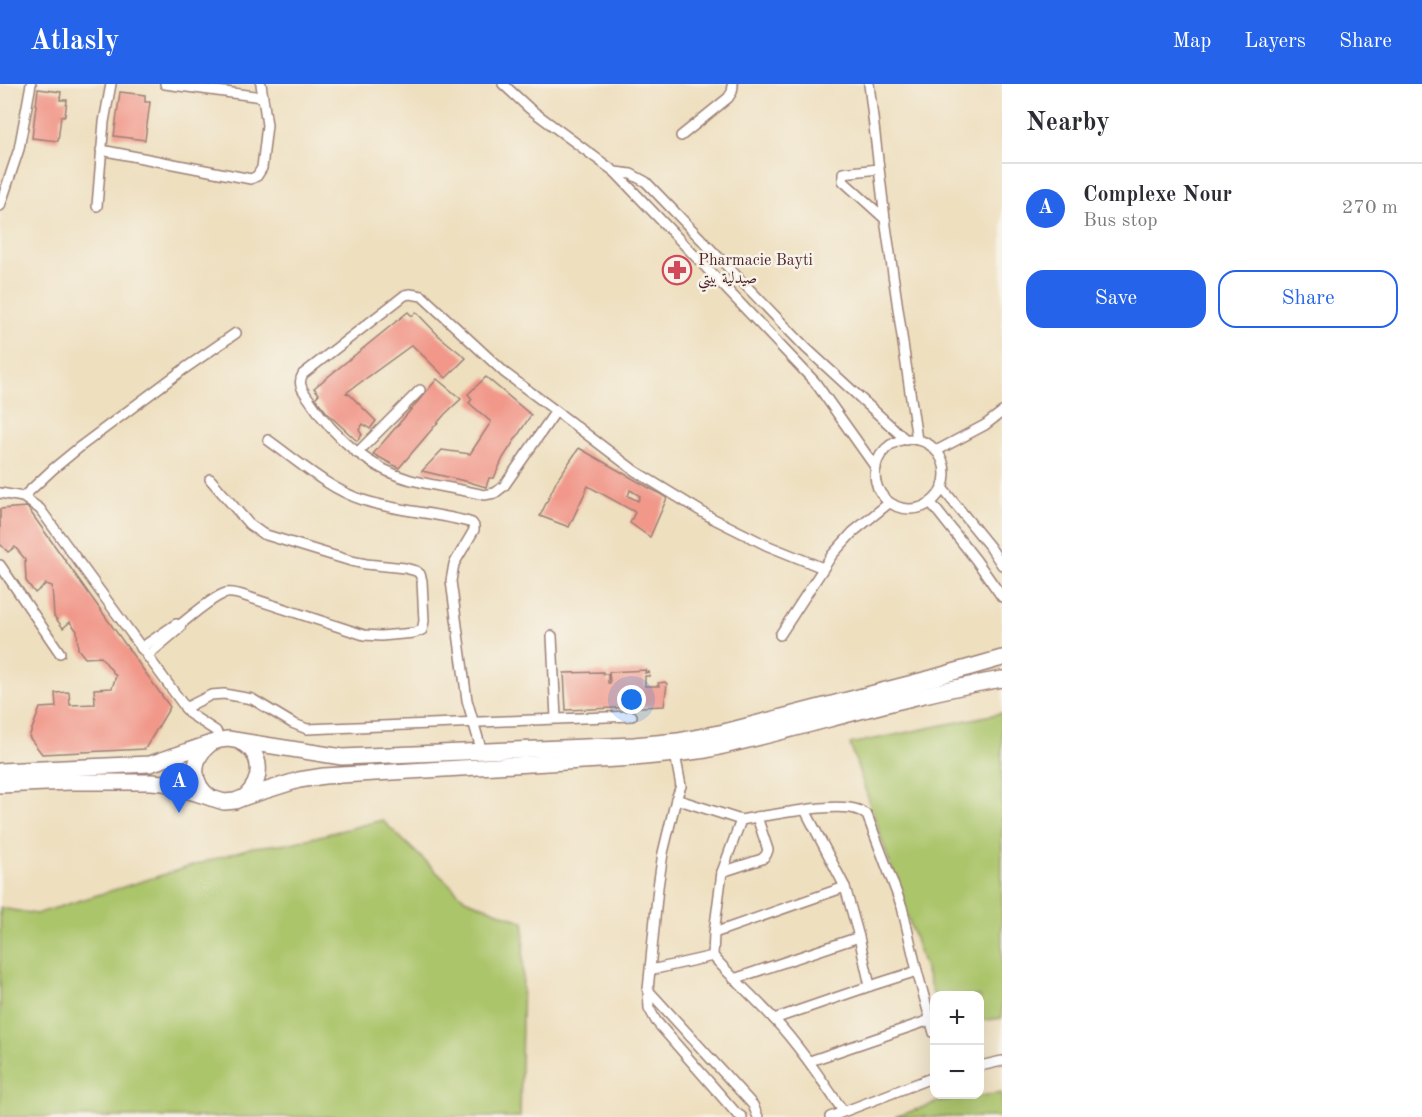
<!DOCTYPE html>
<meta charset="utf-8">
<style>
:root{--surface:#fff;--page:#f2f2f3;--text:#2b2b33;--muted:#7c7c81;--line:#e1e1e2;--accent:#2563eb}
body{margin:0;font-family:"Old Standard TT",Amiri,serif;background:var(--page);color:var(--text)}
.controls{position:absolute;right:18px;bottom:18px;display:grid;overflow:hidden;border-radius:12px;box-shadow:0 6px 24px #0002}
.controls button{width:54px;height:54px;display:grid;place-items:center;padding:0;border:0;border-bottom:2px solid var(--line);background:var(--surface);color:var(--text);font:30px sans-serif}
.you{position:absolute;left:632px;top:616px;width:21px;height:21px;margin:-15px;border:4px solid #fff;border-radius:50%;background:#1a73e8;box-shadow:0 0 0 9px #1a73e833}
.badge{display:grid;place-items:center;width:39px;height:39px;border-radius:50%;background:var(--accent);color:#fff;font-size:20px;font-weight:700}
.pin{position:absolute;translate:-50% -50px;filter:drop-shadow(0 2px 3px #0008)}
.pin::after{content:'';position:absolute;top:32px;width:21px;height:18px;background:inherit;clip-path:polygon(0 0,100% 0,50% 100%)}
.list{margin:0;padding:0;list-style:none}
h2{display:flex;justify-content:space-between;align-items:center;height:78px;margin:0;padding:0 24px;font-size:26px}
h2 small{font-size:20px;font-weight:400;color:var(--muted)}
.list li{display:grid;grid-template-columns:39px 1fr auto;gap:18px;align-items:center;box-sizing:border-box;height:90px;padding:0 24px;border-top:2px solid var(--line)}
.list b{display:block;font-size:22px;white-space:nowrap}
.list p{margin:0;font-size:20px;white-space:nowrap;color:var(--muted)}
.list em{font-size:20px;font-style:normal;color:var(--muted)}
.actions{display:flex;gap:12px;padding:18px 24px}
.actions a{flex:1;padding:14px 0;border:2px solid var(--accent);border-radius:18px;text-align:center;font-size:21px;color:var(--accent)}
.actions .main{background:var(--accent);color:#fff}
.map{position:relative;flex:none;width:1002px;height:1033px;overflow:hidden}
header{display:flex;align-items:center;gap:36px;box-sizing:border-box;height:84px;padding:0 30px;background:var(--accent);color:#fff}
header strong{font-size:28px}
nav{display:flex;gap:33px;margin-inline-start:auto;font-size:21px}
main{display:flex}
aside{flex:1;background:var(--surface)}
.map>svg:first-child{display:block}
.green{fill:#abc56b;stroke:#7a724b;stroke-width:1.5}
.building{fill:#f1988a;fill-rule:evenodd}
.lines{fill:none;stroke-linecap:round;stroke-linejoin:round}
.street-casing{stroke:#9c7f75;stroke-width:12}
.primary-casing{stroke:#9c7f75;stroke-width:18}
.street{stroke:#fff;stroke-width:9}
.primary{stroke:#fff;stroke-width:15}
.labels{text-anchor:middle;dominant-baseline:central;stroke-width:5;stroke-linejoin:round;paint-order:stroke}
.poi-label{font-size:16px;fill:#4a1f2b;stroke:#f7f3e8;text-anchor:start}
</style>
<header>
<strong>Atlasly</strong>
<nav><a>Map</a><a>Layers</a><a>Share</a></nav>
</header>
<main>
<div class="map">
<svg width="1002" height="1033" viewBox="0 0 1002 1033">
<rect width="100%" height="100%" fill="#f7f3e8"/>
<filter id="ink" filterUnits="userSpaceOnUse"><feTurbulence type="fractalNoise" baseFrequency=".0167" numOctaves="2"/><feDisplacementMap in="SourceGraphic" scale="12" xChannelSelector="R" yChannelSelector="G"/><feConvolveMatrix kernelMatrix="1 2 1 2 8 2 1 2 1" color-interpolation-filters="sRGB"/></filter>
<filter id="wash" filterUnits="userSpaceOnUse"><feTurbulence type="fractalNoise" baseFrequency=".008" numOctaves="4" result="noise"/><feDisplacementMap in="SourceGraphic" scale="24" xChannelSelector="R" yChannelSelector="G"/><feGaussianBlur stdDeviation="1.35" result="paint"/><feColorMatrix in="noise" values="0 0 0 0 0 0 0 0 0 0 0 0 0 0 0 0 0 1.4 0 .05"/><feComposite in="paint" operator="in"/></filter>
<g filter="url(#wash)">
<rect width="100%" height="100%" fill="#eedfbf"/>
<g class="green">
<path d="M1002,629V934L980,937V912H934L850,660Z"/>
<path d="M382,736L465,815L524,838L520,1033H0V824L36,830L253,763L292,759Z"/>
<path d="M1002,1009V1033H895L941,1017Z"/>
</g>
<g id="blocks">
<g class="building">
<path d="M38,5L61,8L60,16H67L65,32H61L58,57L32,54Z"/>
<path d="M120,8L145,11V18H150L145,56L114,52Z"/>
<path d="M408,228L412,232L416,228L439,252L466,274L446,294L412,261L346,309L349,310L376,337L370,345L363,340L359,346L362,351L357,357L328,330L315,314L319,310L314,304Z"/>
<path d="M486,293L531,331L503,374L494,394H489L486,403L469,398L422,387L442,366L470,370L491,338L469,319L472,315L468,310Z"/>
<path d="M437,295L461,315L445,330L399,384L373,370Z"/>
<path d="M579,364L667,414L650,453L630,439L635,428L588,402L569,443L540,432L557,396ZM630,406L640,412L638,417L628,412Z"/>
<path d="M27,423L170,623L145,665L42,670L29,653L40,624L56,623L55,609L69,608L70,621L95,620L94,605L112,604L116,592L101,573L85,574L78,565L77,547L70,538L63,544L54,532L52,502L46,500L35,509L26,497L25,475L15,463L8,468L0,460V425Z"/>
<path d="M646,586L645,589L649,588L650,592H645V602H659L658,599L665,598L667,600L664,622L566,626L564,589L603,588V590H608V599H610L609,588Z"/>
</g>
</g>
</g>
<g filter="url(#ink)">
<use href="#blocks" fill-opacity="0" stroke="#9c7f75" stroke-width="1.5"/>
<g class="lines">
<g class="street-casing">
<g id="street">
<path d="M165,0L262,13"/>
<path d="M503,0L530,25L615,88L815,298L876,384"/>
<path d="M869,0L885,135L917,356"/>
<path d="M681,52L728,14L732,8L733,2L732,0"/>
<path d="M101,66L251,95L257,92L262,84L267,41L261,0"/>
<path d="M878,85L843,89V97L885,135"/>
<path d="M615,88L631,90L646,98L806,264L906,356"/>
<path d="M0,122L19,65L31,0"/>
<path d="M97,122L104,38L111,0"/>
<path d="M410,210L422,212L505,289L556,327L504,402L495,409L484,411C460,405 435,402 411,396C370,385 334,353 311,318C305,309 296,301 303,290L405,211Z"/>
<path d="M556,327L635,387L712,434L766,461L823,484"/>
<circle cx="910" cy="390" r="35"/>
<path d="M268,356C296,376 330,406 363,416C398,428 437,428 472,439L474,442V446L454,480L451,497L467,616L482,668"/>
<path d="M936,367L985,341L1002,328"/>
<path d="M357,369L420,306"/>
<path d="M943,405L990,463L1002,481"/>
<path d="M0,409L23,413"/>
<path d="M931,419L976,476L1002,513"/>
<path d="M0,481L60,569"/>
<path d="M780,551L832,471L853,448L889,419"/>
<path d="M552,552L556,634"/>
<path d="M141,564L176,540"/>
<path d="M147,572L180,544L181,540C191,532 214,512 226,509C232,508 239,510 245,512L364,551L381,552L414,549L422,546L424,537L422,497L420,490L416,487L405,484L366,480L351,477L263,450L249,440L210,395"/>
<path d="M185,624L211,611L224,610L252,615L292,639L307,645L632,632"/>
<path d="M220,656L216,647L190,630L40,425L23,413L53,385L81,362L184,285L236,249"/>
<path d="M675,670L681,702L676,715"/>
<path d="M805,726L845,803L859,853L870,902"/>
<path d="M757,733L741,736L722,788L714,849L713,872C732,894 754,913 774,935C800,963 821,995 843,1027"/>
<path d="M741,736L676,715L663,769L658,803L648,906L753,1021L758,1033"/>
<path d="M722,788L762,775L766,771L768,766L757,733C781,730 836,718 858,726C861,727 864,730 867,731L902,823L917,887L934,949"/>
<path d="M714,849L845,803"/>
<path d="M651,886L713,872"/>
<path d="M734,895L859,853"/>
<path d="M648,906L649,924L656,937L736,1029L742,1033"/>
<path d="M774,935L870,902L917,887"/>
<path d="M810,977L930,936"/>
<path d="M980,982L1002,977"/>
<path d="M830,1033L934,993"/>
</g>
</g>
<g class="primary-casing">
<g id="primary">
<path d="M240,658C264,669 263,696 245,713"/>
<path d="M209,661C191,675 191,700 211,714"/>
<path d="M0,687L150,680L220,656L228,655L342,673L634,661L678,657L724,648L932,594L1002,574"/>
<path d="M0,701L70,698H151L164,699L224,718L235,717L245,713L299,696L324,692L634,674L675,670L706,666C805,644 902,612 1002,595"/>
</g>
</g>
<use href="#street" class="street"/>
<use href="#primary" class="primary"/>
</g>
</g>
<defs>
<g id="pharmacy-ring" transform="scale(1.5)"><circle r="9.5" fill="#f7f3e8" stroke="#d1495b" stroke-width="1.5"/><path d="M-2-6h4v4h4v4h-4v4h-4v-4h-4v-4h4Z" fill="#d1495b"/></g>
</defs>
<g fill-rule="evenodd">
<use href="#pharmacy-ring" x="677" y="186"/>
</g>
<g class="labels">
<g class="poi-label">
<text x="698" y="177">Pharmacie Bayti<tspan x="698" dy="18">صيدلية بيتي</tspan></text>
</g>
</g>
</svg>
<div class="controls">
<button>+</button>
<button>−</button>
</div>
<div class="you"></div>
<div class="pin badge" style="left:179px;top:729px">A</div>
</div>
<aside>
<h2>Nearby<small></small></h2>
<ul class="list">
<li><span class="badge">A</span><div><b>Complexe Nour</b><p>Bus stop</p></div><em>270 m</em></li>
</ul>
<div class="actions"><a class="main">Save</a><a>Share</a></div>
</aside>
</main>
